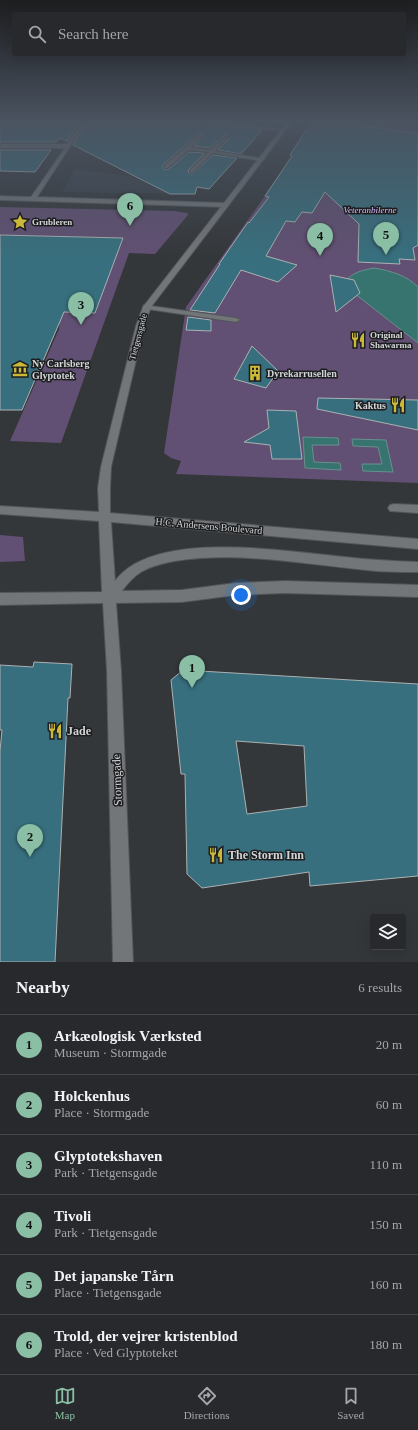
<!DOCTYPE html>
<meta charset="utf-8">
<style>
:root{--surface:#27292c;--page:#2f3134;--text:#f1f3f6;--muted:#a4a6a9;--line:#434548;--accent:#8abfa5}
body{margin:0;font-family:Georgia,serif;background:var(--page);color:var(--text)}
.controls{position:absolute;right:12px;bottom:12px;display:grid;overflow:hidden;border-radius:4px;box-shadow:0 4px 16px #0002}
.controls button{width:36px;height:36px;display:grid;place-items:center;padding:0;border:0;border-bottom:1px solid var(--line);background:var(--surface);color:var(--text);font:20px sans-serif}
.you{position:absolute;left:241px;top:595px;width:14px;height:14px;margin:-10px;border:3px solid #fff;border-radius:50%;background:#1a73e8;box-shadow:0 0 0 6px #1a73e833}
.badge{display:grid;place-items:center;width:26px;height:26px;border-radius:50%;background:var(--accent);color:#111;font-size:13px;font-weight:700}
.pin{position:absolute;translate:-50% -33px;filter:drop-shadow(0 1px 2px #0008)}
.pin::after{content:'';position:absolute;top:21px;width:14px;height:12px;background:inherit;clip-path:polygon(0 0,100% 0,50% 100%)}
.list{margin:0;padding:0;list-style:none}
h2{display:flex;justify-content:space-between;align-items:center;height:52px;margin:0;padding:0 16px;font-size:17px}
h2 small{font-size:13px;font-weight:400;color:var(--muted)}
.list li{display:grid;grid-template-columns:26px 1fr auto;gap:12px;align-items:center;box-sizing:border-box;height:60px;padding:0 16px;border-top:1px solid var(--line)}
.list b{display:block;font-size:15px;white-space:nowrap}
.list p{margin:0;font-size:13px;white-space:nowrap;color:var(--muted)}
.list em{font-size:13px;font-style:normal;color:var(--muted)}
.icon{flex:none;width:22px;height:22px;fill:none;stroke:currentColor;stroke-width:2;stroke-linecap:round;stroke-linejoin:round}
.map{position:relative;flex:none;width:418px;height:962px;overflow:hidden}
.search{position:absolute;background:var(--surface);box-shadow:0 4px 16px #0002;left:12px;right:12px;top:12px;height:44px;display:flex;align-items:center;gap:10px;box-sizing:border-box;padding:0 14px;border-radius:4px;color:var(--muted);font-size:15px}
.sheet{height:412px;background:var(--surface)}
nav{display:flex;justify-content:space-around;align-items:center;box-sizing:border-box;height:56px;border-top:1px solid var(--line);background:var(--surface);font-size:11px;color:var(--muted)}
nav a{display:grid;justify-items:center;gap:2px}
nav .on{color:var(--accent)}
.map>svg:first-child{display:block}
.built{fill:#394149}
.green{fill:#615073}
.water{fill:#38746f;stroke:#66918e}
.building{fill:#386f7e;stroke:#abb1b2;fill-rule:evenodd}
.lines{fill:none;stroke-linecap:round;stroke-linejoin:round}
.service-casing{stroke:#525557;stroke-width:2}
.minor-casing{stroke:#525557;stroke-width:2}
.tertiary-casing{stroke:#525557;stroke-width:2}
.service{fill:#727679;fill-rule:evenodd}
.minor{fill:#727679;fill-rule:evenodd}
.tertiary{fill:#727679;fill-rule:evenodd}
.labels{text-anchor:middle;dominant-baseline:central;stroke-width:3;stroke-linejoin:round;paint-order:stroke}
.far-park-label{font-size:9px;font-style:italic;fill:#d4b6f6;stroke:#1d1e20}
.far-poi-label{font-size:9px;font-weight:bold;fill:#d2d4d6;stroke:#1d1e20;text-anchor:start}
.far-street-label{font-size:9px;fill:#d2d4d6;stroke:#1d1e20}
.poi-label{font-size:10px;font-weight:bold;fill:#d2d4d6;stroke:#1d1e20;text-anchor:start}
.street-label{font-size:10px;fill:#d2d4d6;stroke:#1d1e20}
.near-poi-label{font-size:12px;font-weight:bold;fill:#d2d4d6;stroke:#1d1e20;text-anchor:start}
.near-street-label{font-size:12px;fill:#d2d4d6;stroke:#1d1e20}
</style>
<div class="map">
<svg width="418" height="962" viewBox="0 0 418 962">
<rect width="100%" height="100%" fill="#34373a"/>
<path class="built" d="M75,169L197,185L195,194L62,192Z"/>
<g class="green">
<path d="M315,122H418V483L176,474L181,461L171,458L164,453L186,307L265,196Z"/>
<path d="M0,207L175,211L187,213L188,215L155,254L129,253L61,443L10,441L59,329L60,312L95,313L122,238L0,235Z"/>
<path d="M0,535L23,537L25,561L0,562Z"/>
</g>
<g class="water">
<path d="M374,268C391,271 406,275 418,287V343L350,290L346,281C352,272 364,270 374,268Z"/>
<path d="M303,437L338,438L339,445H312L314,462L340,463L341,470L305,468Z"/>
<path d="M352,439L386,440L393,472L363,471L362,464H382L378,447L353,446Z"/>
</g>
<g class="building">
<path d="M0,122H80L67,141L60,138L56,142H0Z"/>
<path d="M87,122H205L262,130L241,154L218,150L229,139L226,134L210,148L194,146L206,134L200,132L163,165V169H169L189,152L205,153L189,169L188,172L192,174L213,155L237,158L209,189L197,187L195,194H170L73,145Z"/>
<path d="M311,122H361L360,125L418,134V245L413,248L415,260L399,259L400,264L358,262L359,224L325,192L312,213L302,212L295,222L286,221L266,256L297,265L278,282L241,270L215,313L190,310L220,264H219L248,222L249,223L269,197L265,196L292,156L290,155Z"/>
<path d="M0,150H51L35,172L0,171Z"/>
<path d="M0,235L123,238L95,313L64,312L22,410H0Z"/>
<path d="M330,275L354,280L360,293L336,312Z"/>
<path d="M188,317L211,320V331L186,330Z"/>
<path d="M252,346L278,371L266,388L234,379Z"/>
<path d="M318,398L418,400V430L317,409Z"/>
<path d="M267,410L296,411L302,459H272L270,445L244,442L269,428Z"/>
<path d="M34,662L72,664L70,698H68L55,962H0V751L2,730H0V665L33,667Z"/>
<path d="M183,670L418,684V876L310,886L309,872L202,888L187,874L185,774H181L171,680ZM236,741L304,746L307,806L247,814Z"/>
</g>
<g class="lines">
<g class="service-casing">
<g id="service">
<path d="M206,122H223L286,130L284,131Z"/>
<path d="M201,133L205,134L191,147L210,150L226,136L228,138L215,151L265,159L262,161L213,153L192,173L190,172V170L208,152L189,150L168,168H164V166Z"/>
<path d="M144,305L236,318L240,320L236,322L147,309L143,307Z"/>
<path d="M394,504L418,505V513L390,511L388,508L390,505Z"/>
</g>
</g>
<g class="minor-casing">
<path id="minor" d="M82,122H86L37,197L226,203L229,205L226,207L0,200V196L31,197L65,148H0V144H67Z"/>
</g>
<g class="tertiary-casing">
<path id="tertiary" d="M287,122H292L151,307L144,326L111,467L110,488V513L418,539V549L111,522L115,581C154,528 287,552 345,557C369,560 394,561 418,562V572C401,572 383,572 366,570C303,564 239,551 175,561C164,563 151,566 141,572C133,577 127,584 122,591L182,590L236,583L285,581L418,585V597L285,593L236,595L182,602L116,603L121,671L133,962H113L107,671L103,603L0,605V593L102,592L99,521L0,514V506L99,512L98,488L101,467L136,326L143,307Z"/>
</g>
<use href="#service" class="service"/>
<use href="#minor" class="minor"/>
<use href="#tertiary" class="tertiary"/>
</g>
<linearGradient id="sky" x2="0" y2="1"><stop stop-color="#1d1e20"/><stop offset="0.47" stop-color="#4a5360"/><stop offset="1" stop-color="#4a5360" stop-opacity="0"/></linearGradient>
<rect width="418" height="257" fill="url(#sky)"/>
<defs>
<g id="sight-bare" transform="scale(1.2)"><path d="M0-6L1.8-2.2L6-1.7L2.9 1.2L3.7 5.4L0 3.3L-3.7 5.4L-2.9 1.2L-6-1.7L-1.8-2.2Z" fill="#ccb939" stroke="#1d1e20" stroke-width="2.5" paint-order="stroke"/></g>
<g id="restaurant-bare" transform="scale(1.2)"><path d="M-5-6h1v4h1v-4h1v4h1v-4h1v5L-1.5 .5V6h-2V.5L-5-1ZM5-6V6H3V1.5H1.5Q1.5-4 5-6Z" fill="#ccb939" stroke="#1d1e20" stroke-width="2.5" paint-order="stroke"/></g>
<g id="museum-bare" transform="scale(1.2)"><path d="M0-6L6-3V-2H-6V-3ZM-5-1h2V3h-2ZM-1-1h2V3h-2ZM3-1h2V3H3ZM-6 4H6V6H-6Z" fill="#ccb939" stroke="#1d1e20" stroke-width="2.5" paint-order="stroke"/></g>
<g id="building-bare" transform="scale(1.2)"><path d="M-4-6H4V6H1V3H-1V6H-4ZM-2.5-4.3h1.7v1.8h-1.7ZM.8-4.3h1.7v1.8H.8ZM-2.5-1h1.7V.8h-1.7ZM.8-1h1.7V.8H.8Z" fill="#ccb939" stroke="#1d1e20" stroke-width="2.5" paint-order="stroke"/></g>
</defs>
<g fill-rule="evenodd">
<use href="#sight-bare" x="20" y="222"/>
<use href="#restaurant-bare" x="358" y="340"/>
<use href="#museum-bare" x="20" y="369"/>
<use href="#building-bare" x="255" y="373"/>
<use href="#restaurant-bare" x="398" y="405"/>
<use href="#restaurant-bare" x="55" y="731"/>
<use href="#restaurant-bare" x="216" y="855"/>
</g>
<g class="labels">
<g class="far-park-label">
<text x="370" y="210">Veteranbilerne</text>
</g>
<g class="far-poi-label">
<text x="32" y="222">Grubleren</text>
<text x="370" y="335">Original<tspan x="370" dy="10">Shawarma</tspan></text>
</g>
<g class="far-street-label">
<text transform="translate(138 337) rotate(-75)">Tietgensgade</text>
</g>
<g class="poi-label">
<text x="32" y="363">Ny Carlsberg<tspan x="32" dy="12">Glyptotek</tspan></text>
<text x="267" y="373">Dyrekarrusellen</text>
<text x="386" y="405" text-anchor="end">Kaktus</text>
</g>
<g class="street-label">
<text transform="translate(209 526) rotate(5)">H.C. Andersens Boulevard</text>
</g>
<g class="near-poi-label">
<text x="67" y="731">Jade</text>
<text x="228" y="855">The Storm Inn</text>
</g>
<g class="near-street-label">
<text transform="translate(117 780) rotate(-92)">Stormgade</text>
</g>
</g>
</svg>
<div class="controls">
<button><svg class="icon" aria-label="layers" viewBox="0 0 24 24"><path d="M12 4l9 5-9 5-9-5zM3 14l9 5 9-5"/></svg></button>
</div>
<div class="you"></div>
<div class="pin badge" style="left:192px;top:688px">1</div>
<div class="pin badge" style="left:30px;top:857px">2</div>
<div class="pin badge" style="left:81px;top:325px">3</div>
<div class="pin badge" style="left:320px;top:256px">4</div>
<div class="pin badge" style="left:386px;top:255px">5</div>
<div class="pin badge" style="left:130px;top:226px">6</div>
<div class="search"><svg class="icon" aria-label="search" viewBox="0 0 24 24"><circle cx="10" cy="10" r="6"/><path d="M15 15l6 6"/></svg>Search here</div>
</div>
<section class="sheet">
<h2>Nearby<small>6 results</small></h2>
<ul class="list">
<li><span class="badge">1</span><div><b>Arkæologisk Værksted</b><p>Museum · Stormgade</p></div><em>20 m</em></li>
<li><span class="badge">2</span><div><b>Holckenhus</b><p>Place · Stormgade</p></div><em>60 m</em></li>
<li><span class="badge">3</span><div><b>Glyptotekshaven</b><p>Park · Tietgensgade</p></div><em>110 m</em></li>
<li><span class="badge">4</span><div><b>Tivoli</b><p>Park · Tietgensgade</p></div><em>150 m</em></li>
<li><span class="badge">5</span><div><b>Det japanske Tårn</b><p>Place · Tietgensgade</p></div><em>160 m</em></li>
<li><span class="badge">6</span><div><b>Trold, der vejrer kristenblod</b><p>Place · Ved Glyptoteket</p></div><em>180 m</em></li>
</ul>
</section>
<nav>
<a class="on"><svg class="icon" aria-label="map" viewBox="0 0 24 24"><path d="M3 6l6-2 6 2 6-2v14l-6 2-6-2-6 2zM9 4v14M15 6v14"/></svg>Map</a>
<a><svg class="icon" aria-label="directions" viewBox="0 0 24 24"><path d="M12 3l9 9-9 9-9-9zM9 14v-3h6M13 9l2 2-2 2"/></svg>Directions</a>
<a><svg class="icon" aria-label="saved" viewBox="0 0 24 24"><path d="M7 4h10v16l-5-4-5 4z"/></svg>Saved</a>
</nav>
